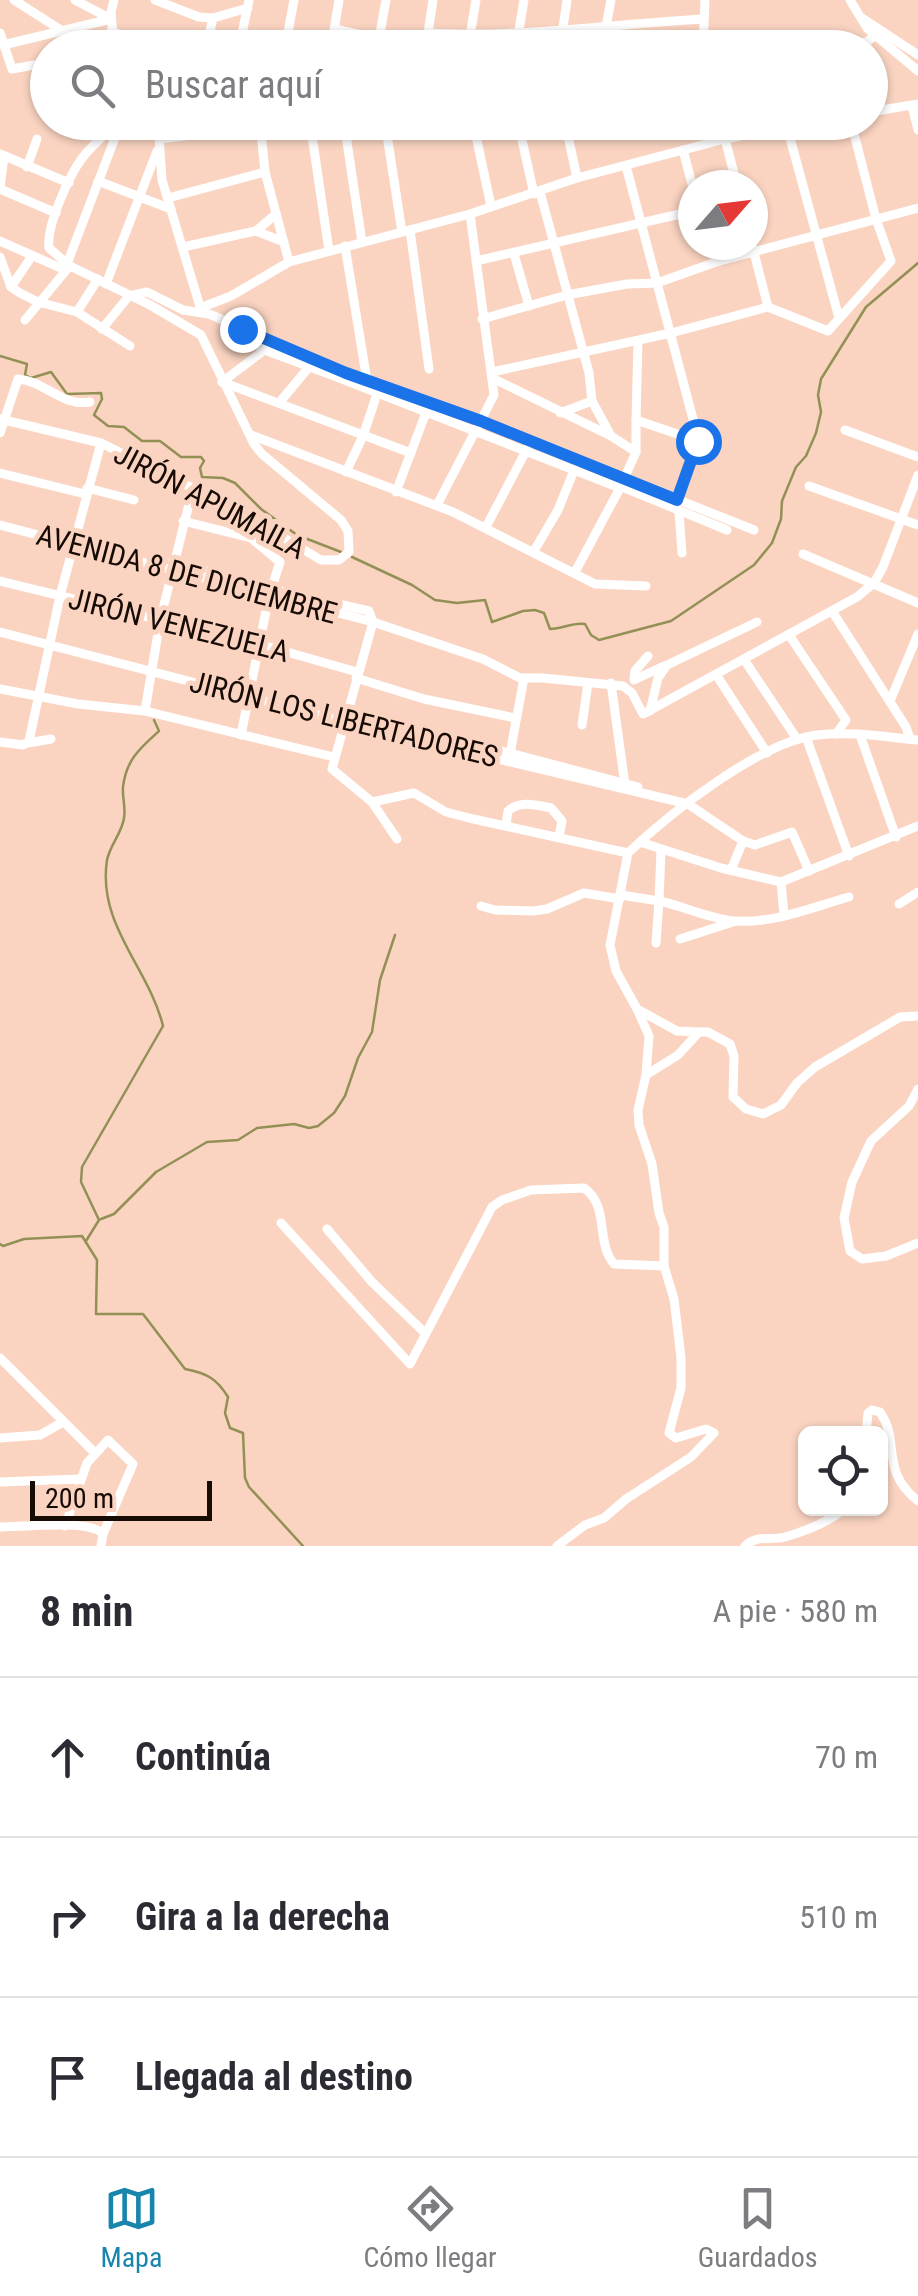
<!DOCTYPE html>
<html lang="es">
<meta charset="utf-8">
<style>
:root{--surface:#fff;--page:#f7f7f7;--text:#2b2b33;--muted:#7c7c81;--line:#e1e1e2;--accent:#1785ac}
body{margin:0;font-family:"Roboto Condensed",sans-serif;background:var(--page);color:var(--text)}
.controls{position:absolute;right:30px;bottom:30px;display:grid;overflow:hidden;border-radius:15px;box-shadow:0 2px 8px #0004}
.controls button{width:90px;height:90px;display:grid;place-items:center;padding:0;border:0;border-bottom:2px solid var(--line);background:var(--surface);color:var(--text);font:50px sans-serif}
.compass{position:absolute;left:678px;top:170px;width:90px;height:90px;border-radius:50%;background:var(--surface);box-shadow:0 2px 8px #0004;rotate:62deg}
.scale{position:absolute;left:30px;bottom:25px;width:182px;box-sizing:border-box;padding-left:10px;border:5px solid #170b05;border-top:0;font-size:28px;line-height:35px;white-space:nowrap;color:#170b05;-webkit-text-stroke:8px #fad4c1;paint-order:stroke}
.stop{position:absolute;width:30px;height:30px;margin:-22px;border:8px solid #1a73e8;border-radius:50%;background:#fff}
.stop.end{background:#1a73e8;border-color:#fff;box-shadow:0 2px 10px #0008}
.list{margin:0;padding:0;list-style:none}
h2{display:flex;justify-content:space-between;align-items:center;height:130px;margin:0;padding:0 40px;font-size:42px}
h2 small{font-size:32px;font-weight:400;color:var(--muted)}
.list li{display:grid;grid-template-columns:65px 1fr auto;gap:30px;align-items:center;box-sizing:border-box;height:160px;padding:0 40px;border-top:2px solid var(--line)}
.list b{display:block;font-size:38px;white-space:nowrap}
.list em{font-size:32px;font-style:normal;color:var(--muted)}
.icon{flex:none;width:55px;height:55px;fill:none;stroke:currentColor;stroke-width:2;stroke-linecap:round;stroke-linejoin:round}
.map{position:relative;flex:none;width:918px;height:1546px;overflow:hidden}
.search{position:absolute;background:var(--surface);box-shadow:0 2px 8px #0004;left:30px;right:30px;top:30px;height:110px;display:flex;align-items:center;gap:25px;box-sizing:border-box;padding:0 35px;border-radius:55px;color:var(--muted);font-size:38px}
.sheet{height:610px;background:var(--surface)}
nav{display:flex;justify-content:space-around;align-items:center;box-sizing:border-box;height:140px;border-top:2px solid var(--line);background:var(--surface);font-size:28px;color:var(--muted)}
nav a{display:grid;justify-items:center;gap:5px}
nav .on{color:var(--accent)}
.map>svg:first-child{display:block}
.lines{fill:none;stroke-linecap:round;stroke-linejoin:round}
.stream{stroke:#939056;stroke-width:2.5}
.minor{stroke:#fff;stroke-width:9}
.route{stroke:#1a73e8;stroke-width:12}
.labels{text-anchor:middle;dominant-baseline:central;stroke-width:10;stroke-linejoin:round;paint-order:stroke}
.street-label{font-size:30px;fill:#170b05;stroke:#fad4c1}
</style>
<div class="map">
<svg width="918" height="1546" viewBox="0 0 918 1546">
<rect width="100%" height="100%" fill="#fad4c1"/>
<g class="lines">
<g class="stream">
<path d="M0,356L27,364L25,375L31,378L51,372L67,394L101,393L102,399L94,415L108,426L124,427L142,441H160L181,457H201L204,461L200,468L202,477L223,478L235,483L261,509L297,535L341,552"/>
<path d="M352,557L412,585L435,600L457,603L485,600L492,622L523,611L535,610L544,613L550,629C563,629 572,622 585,624L591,635L599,640L671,621L754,565L772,543L781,519L782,501L796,467L806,456L816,433L821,412L818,395L821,379L866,307L918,263"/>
<path d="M101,1219L114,1214L156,1172L207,1142L238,1140L257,1128L294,1124L309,1128L318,1126L334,1113L345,1096L358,1058L372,1032L380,980L395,935"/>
<path d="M86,1241L99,1220L81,1182L82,1167L163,1026C149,968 97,925 107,860C110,845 122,833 124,818C126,807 122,797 123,787C126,760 140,748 159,731L154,720"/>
<path d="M0,1244L3,1246L24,1239L82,1236L97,1260L96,1314H143L185,1369C207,1373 217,1379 228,1397L225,1413L230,1428L243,1433L245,1478L249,1487L303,1546"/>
</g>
<g class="minor">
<path d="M14,0L64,32"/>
<path d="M75,0L111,19"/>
<path d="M155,0L199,17L213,18"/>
<path d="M386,0L379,39L426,46L433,0"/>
<path d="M850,0L867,28L918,71"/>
<path d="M862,18L918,55"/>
<path d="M335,29L379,39L377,48"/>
<path d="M111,31L153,48"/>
<path d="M0,33L12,69L34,65L48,66"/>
<path d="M212,33L240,46"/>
<path d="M429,33C520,38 612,24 704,19"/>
<path d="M3,45L111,19"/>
<path d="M114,48L111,12L114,0"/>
<path d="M206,48L213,18L248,8"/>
<path d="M239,48L249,0"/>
<path d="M285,48L294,0"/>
<path d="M331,48L339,0"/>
<path d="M468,48L476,0"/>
<path d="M516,48L524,0"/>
<path d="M560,48L567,0"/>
<path d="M602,48L611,0"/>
<path d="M703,48L705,0"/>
<path d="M784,48L867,42L875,35"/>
<path d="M870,59L882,110"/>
<path d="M912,106L918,130"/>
<path d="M870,112L918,104"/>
<path d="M94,122L99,140"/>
<path d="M158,122L162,180L201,310"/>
<path d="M260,122L265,172L289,262"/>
<path d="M310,122L329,251"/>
<path d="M344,122L362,242"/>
<path d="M385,122L402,232"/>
<path d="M473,122L491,206"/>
<path d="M518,122L534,194"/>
<path d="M565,122L577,178"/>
<path d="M787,127L839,318"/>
<path d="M159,139L260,127"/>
<path d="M725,139L737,185"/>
<path d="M683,150L693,188"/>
<path d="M0,154L69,183"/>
<path d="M626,166L698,438L677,500"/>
<path d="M27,167L37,139"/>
<path d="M98,181L171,209"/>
<path d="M0,187L4,157"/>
<path d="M0,189L56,213"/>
<path d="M540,192L589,373L592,401L611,436"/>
<path d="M168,198L265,172"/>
<path d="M410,230L429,369"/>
<path d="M256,231L284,242"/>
<path d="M0,241L65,270"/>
<path d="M752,245L768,307"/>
<path d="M345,246L367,381"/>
<path d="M183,247L256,231L276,214"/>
<path d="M514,254L529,306"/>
<path d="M0,257L11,287L20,293L38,302L77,312L130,346"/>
<path d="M476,261L693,211"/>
<path d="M67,264L121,122"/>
<path d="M106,284L157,151"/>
<path d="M11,287L32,256"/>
<path d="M200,308L231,296L289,262L470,214L577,178L725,139L813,122"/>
<path d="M77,312L98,279"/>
<path d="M482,319L567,295L627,284L657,283L716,262L918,208"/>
<path d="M25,320L68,268"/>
<path d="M102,329L129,296L147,292L183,310L209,314L346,373L481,421L754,530"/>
<path d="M244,333L262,349L342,379L345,375"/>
<path d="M492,372L671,333L768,307L828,331L891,261L876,219L851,122"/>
<path d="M342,379L620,488L575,572"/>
<path d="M494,379L611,436L636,452"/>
<path d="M222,382L411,453"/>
<path d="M222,382L267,348"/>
<path d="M279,403L309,367"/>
<path d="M560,413L592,401"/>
<path d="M0,419L101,443L237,510L321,560H339L349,552L348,531L341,520L262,454L254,444L201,335L150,305L70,266L49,248C46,227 69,175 83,157C93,144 106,134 118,122"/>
<path d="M636,420L638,341"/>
<path d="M845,430L918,457"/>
<path d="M0,433L18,379C45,381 62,407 90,402"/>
<path d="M251,435L453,512L595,584L646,586"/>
<path d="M346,472L363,436L379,388"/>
<path d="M0,473L85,494"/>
<path d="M624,479L636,452V420L698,441"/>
<path d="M620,486L727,530"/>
<path d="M809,486L918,525"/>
<path d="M87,488L134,500"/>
<path d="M396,492L427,410"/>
<path d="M437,505L494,395L470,214"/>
<path d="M679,512L682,553"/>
<path d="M183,521L251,538L280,562L269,596L241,735"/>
<path d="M0,525L373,622L483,659L520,678H543L623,686L632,693L643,714L857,597L874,583L883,567L918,475"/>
<path d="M486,527L527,449"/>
<path d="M534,551L558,510L575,468"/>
<path d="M803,554L918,603"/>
<path d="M173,561L255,585L369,611L373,622L332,769L372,802L397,839"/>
<path d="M0,581L259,644L357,672"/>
<path d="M832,611L906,727L910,739"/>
<path d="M0,632L392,734L688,804L743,841L731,870"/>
<path d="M789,635L846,720L836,734"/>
<path d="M648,656L635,671L634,680L664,666"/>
<path d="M745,661L797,739"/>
<path d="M717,676L767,753"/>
<path d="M356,678L424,699L515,718"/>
<path d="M611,683L625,785"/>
<path d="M0,689L78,704L145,711L334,757"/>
<path d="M890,701L918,634"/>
<path d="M145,711L160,621L193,488"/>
<path d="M650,711L658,678L667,665L757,622"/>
<path d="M582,725L588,683"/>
<path d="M425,735L510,753L638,787"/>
<path d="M860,735L896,837"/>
<path d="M806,737L849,856"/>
<path d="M0,742L23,745L29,741L60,596L101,443"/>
<path d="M28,743L51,739"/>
<path d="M509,759L524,678"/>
<path d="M372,802L414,793L446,812L469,818L628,853"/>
<path d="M506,825L508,811C520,800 536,805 551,808L562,821L559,837"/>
<path d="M743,841L755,845L792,832L809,871"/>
<path d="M640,842L721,868L781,882L918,826"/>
<path d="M661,850L659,901C684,906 709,919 735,921C773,924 813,907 849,897"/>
<path d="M781,882L784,915"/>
<path d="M621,895L659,901L656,943"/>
<path d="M899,904L918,892"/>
<path d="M481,906L495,910L533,911L547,909L584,893L620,899"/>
<path d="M680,939L733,922"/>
<path d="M638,1011L649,1036L646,1075"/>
<path d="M699,1032H708L730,1044L734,1056L733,1097L746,1109L763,1114L781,1105L797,1083L815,1067L900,1017L918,1016"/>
<path d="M918,1089L909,1106L871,1141L852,1182L844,1218L850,1251L862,1259L886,1256L918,1243"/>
<path d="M281,1223L410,1364L492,1207L502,1200L531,1190L584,1188C610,1206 595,1241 614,1264L664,1266"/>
<path d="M327,1229L372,1282L425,1333"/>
<path d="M0,1358L94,1452"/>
<path d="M866,1434L868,1413L872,1410L880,1412C901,1442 879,1470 918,1501"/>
<path d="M0,1438L40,1435L63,1422"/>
<path d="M0,1482L80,1479"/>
<path d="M65,1526L87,1463L108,1440L133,1464L103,1534"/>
<path d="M0,1527C22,1527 90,1519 103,1534L101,1546"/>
<path d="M557,1546L585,1525L604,1518L626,1499L691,1457L714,1433L706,1429L676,1438L669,1433L681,1388V1358L674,1299L664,1266V1227L659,1213L652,1164L639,1125L638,1110L646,1075L678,1055L699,1032L677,1031L637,1009L616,971L610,945L628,853C670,813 760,742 817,735C851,731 885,737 918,740"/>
<path d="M745,1546C758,1534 769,1541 785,1537C806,1531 829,1522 845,1508"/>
</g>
</g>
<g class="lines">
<path class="route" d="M242,329L346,373L481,421L677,500L698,441"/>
</g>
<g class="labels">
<g class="street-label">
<text transform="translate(210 501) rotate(28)">JIRÓN APUMAILA</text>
<text transform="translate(187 574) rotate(15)">AVENIDA 8 DE DICIEMBRE</text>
<text transform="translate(179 625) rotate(14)">JIRÓN VENEZUELA</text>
<text transform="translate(344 719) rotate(14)">JIRÓN LOS LIBERTADORES</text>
</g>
</g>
</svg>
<div class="controls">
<button><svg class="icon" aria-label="locate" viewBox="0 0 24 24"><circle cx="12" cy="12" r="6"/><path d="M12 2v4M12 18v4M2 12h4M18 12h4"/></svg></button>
</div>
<svg class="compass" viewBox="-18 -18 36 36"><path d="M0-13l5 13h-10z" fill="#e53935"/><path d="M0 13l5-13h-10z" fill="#7c7c81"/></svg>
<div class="scale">200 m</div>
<div class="stop" style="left:698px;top:441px"></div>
<div class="stop end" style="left:242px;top:329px"></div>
<div class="search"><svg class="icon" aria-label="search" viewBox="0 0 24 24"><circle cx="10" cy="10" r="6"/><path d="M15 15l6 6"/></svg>Buscar aquí</div>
</div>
<section class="sheet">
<h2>8 min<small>A pie · 580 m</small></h2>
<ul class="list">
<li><svg class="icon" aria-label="ahead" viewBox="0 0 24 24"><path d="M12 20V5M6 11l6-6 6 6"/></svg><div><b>Continúa</b></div><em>70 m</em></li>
<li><svg class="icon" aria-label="right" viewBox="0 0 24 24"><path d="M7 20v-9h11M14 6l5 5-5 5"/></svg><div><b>Gira a la derecha</b></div><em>510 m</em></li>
<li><svg class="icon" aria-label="arrive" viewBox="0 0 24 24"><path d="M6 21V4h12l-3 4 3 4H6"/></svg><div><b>Llegada al destino</b></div></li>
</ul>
</section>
<nav>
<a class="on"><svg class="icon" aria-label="map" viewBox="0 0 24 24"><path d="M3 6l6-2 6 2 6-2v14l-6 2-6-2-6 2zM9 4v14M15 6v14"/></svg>Mapa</a>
<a><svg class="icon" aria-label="directions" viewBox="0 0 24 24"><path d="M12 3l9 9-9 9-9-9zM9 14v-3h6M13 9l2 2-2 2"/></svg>Cómo llegar</a>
<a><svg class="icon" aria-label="saved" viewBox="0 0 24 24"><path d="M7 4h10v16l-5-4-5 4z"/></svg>Guardados</a>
</nav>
